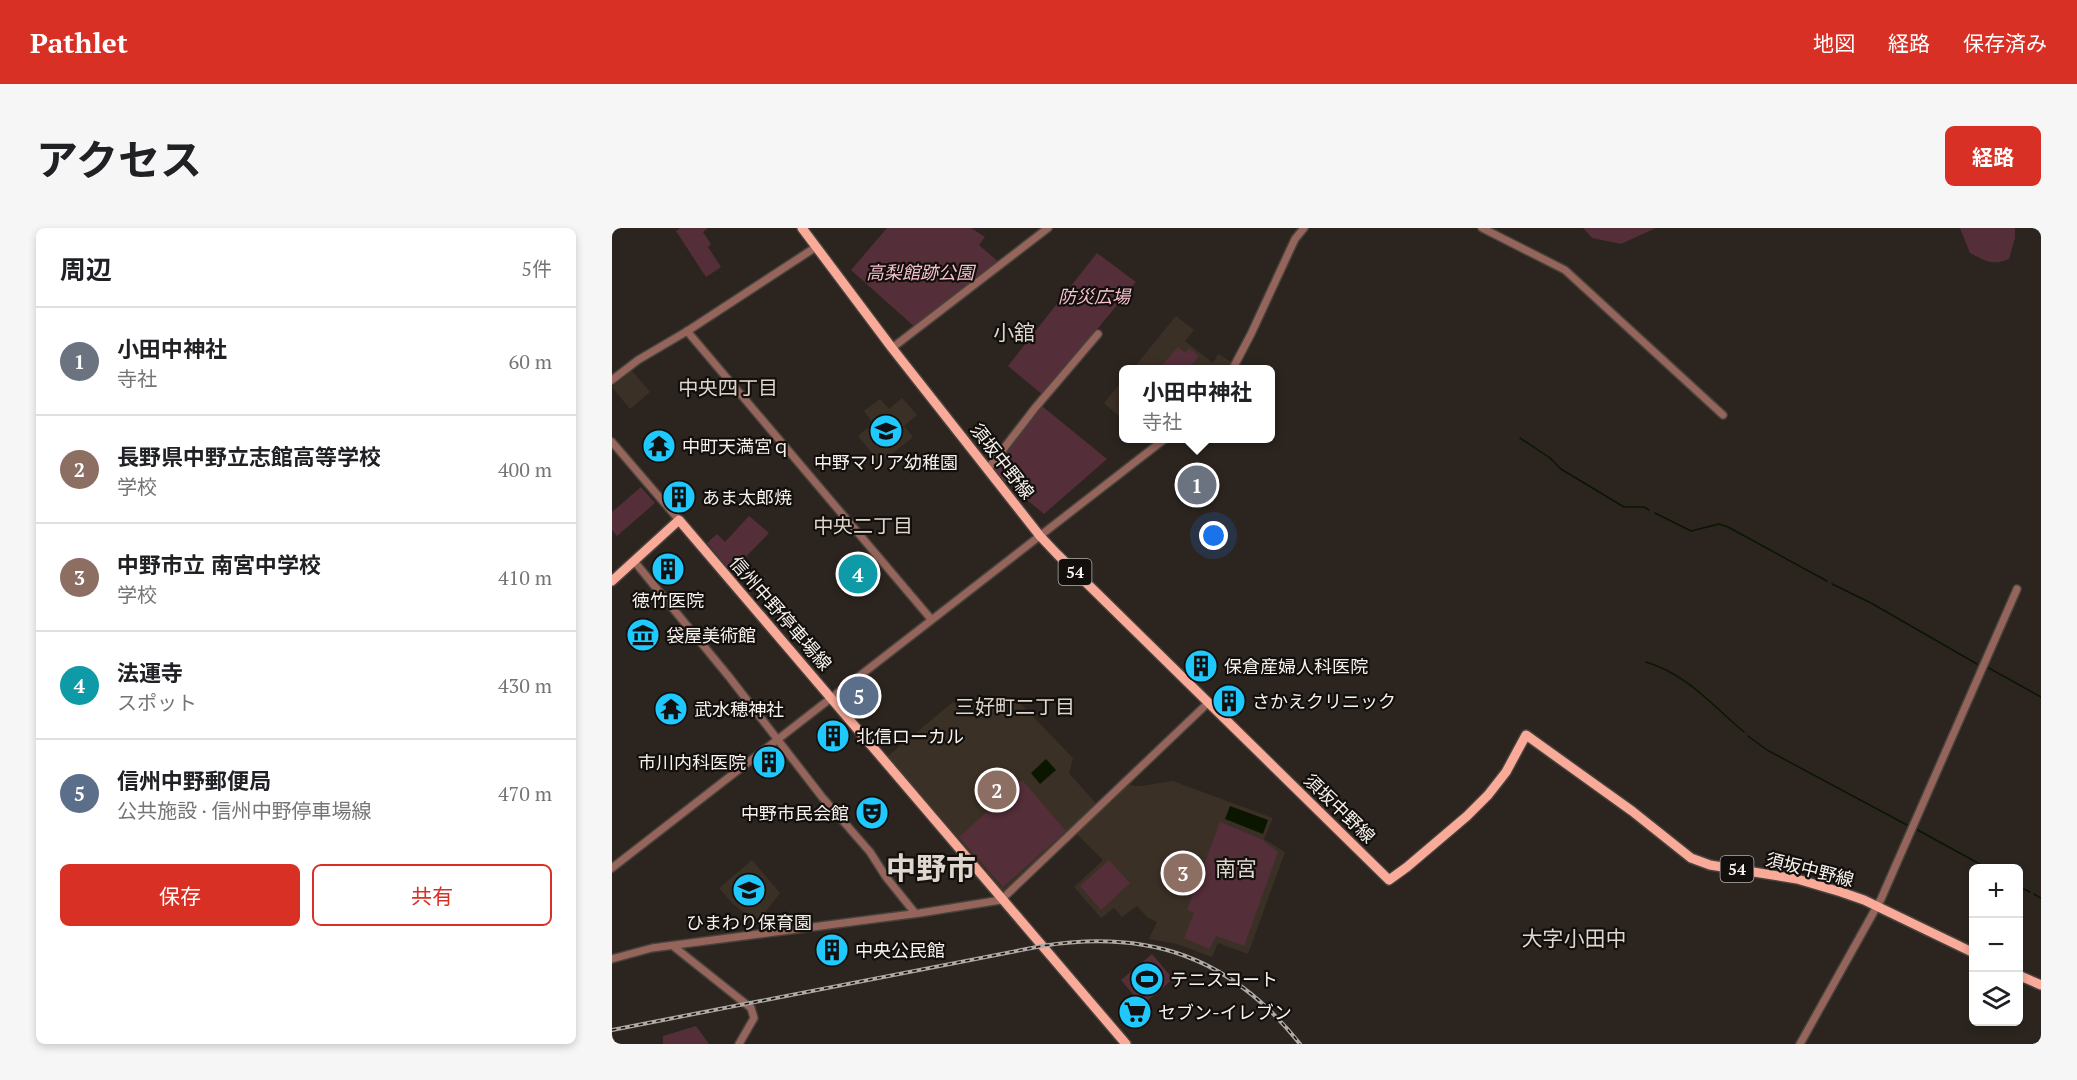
<!DOCTYPE html>
<html lang="ja">
<meta charset="utf-8">
<style>
:root{--surface:#fff;--page:#f6f6f6;--text:#202124;--muted:#757577;--line:#e0e0e0;--accent:#d93025}
body{margin:0;font-family:"PT Serif","Noto Sans JP",serif;background:var(--page);color:var(--text)}
.controls{position:absolute;right:18px;bottom:18px;display:grid;overflow:hidden;border-radius:9px;box-shadow:0 3px 9px #0003}
.controls button{width:54px;height:54px;display:grid;place-items:center;padding:0;border:0;border-bottom:2px solid var(--line);background:var(--surface);color:var(--text);font:30px sans-serif}
.you{position:absolute;left:602px;top:308px;width:21px;height:21px;margin:-15px;border:4px solid #fff;border-radius:50%;background:#1a73e8;box-shadow:0 0 0 9px #1a73e833}
.badge{display:grid;place-items:center;width:39px;height:39px;border-radius:50%;background:var(--accent);color:#fff;font-size:20px;font-weight:700}
.pin{position:absolute;translate:-50% -50%;border:3px solid #fff;box-shadow:0 2px 6px #0006}
.popup{position:absolute;left:507px;top:137px;width:156px;height:78px;box-sizing:border-box;display:grid;place-content:center;border-radius:9px;background:var(--surface);filter:drop-shadow(0 2px 4px #0005);font-size:20px;white-space:nowrap;color:var(--muted)}
.popup b{font-size:22px;color:var(--text)}
.popup::after{content:'';position:absolute;left:50%;top:100%;margin-left:-12px;border:12px solid transparent;border-top-color:var(--surface)}
.list{margin:0;padding:0;list-style:none}
h2{display:flex;justify-content:space-between;align-items:center;height:78px;margin:0;padding:0 24px;font-size:26px}
h2 small{font-size:20px;font-weight:400;color:var(--muted)}
.list li{display:grid;grid-template-columns:39px 1fr auto;gap:18px;align-items:center;box-sizing:border-box;height:108px;padding:0 24px;border-top:2px solid var(--line)}
.list b{display:block;font-size:22px;white-space:nowrap}
.list p{margin:0;font-size:20px;white-space:nowrap;color:var(--muted)}
.list em{font-size:20px;font-style:normal;color:var(--muted)}
.actions{display:flex;gap:12px;padding:18px 24px}
.actions a{flex:1;padding:14px 0;border:2px solid var(--accent);border-radius:9px;text-align:center;font-size:21px;color:var(--accent)}
.actions .main{background:var(--accent);color:#fff}
.icon{flex:none;width:33px;height:33px;fill:none;stroke:currentColor;stroke-width:2;stroke-linecap:round;stroke-linejoin:round}
.map{position:relative;flex:none;width:1429px;height:816px;overflow:hidden;border-radius:9px}
header{display:flex;align-items:center;gap:36px;box-sizing:border-box;height:84px;padding:0 30px;background:var(--accent);color:#fff}
header strong{font-size:28px}
nav{display:flex;gap:33px;margin-inline-start:auto;font-size:21px}
.intro{display:flex;align-items:center;justify-content:space-between;box-sizing:border-box;height:144px;padding:0 36px}
h1{margin:0;font-size:42px}
.button{padding:15px 27px;border-radius:9px;background:var(--accent);color:#fff;font-size:21px;font-weight:700}
main{display:flex;gap:36px;padding:0 36px}
aside{flex:1;background:var(--surface);border-radius:9px;box-shadow:0 3px 9px #0003}
.map>svg:first-child{display:block}
.built{fill:#3b3026}
.green{fill:#542e39}
.water{fill:#0a1600}
.lines{fill:none;stroke-linecap:round;stroke-linejoin:round}
.stream{stroke:#0a1600;stroke-width:1.5}
.minor-casing{stroke:#48423c;stroke-width:10}
.major-casing{stroke:#48423c;stroke-width:12}
.minor{stroke:#95655b;stroke-width:7}
.major{stroke:#f9aa98;stroke-width:9}
.rail-casing{stroke:#afa9a5;stroke-width:4}
.rail{stroke:#120f0c;stroke-width:1.5;stroke-dasharray:4.5;stroke-linecap:butt}
.labels{text-anchor:middle;dominant-baseline:central;stroke-width:4.5;stroke-linejoin:round;paint-order:stroke}
.shield{fill:#120f0c;stroke:#b2aeaa;stroke-width:1.5}
.shield-label{font-size:16px;font-weight:bold;fill:#f7f2ee}
.park-label{font-size:18px;font-style:italic;fill:#f8bfce;stroke:#120f0c}
.poi-label{font-size:18px;fill:#f7f2ee;stroke:#120f0c;text-anchor:start}
.street-label{font-size:18px;fill:#f7f2ee;stroke:#120f0c}
.neighbourhood-label{font-size:20px;fill:#dfd6ce;stroke:#120f0c}
.quarter-label{font-size:21px;fill:#dfd6ce;stroke:#120f0c}
.town-label{font-size:30px;font-weight:bold;fill:#dfd6ce;stroke:#120f0c}
</style>
<header>
<strong>Pathlet</strong>
<nav><a>地図</a><a>経路</a><a>保存済み</a></nav>
</header>
<div class="intro"><h1>アクセス</h1><a class="button">経路</a></div>
<main>
<aside>
<h2>周辺<small>5件</small></h2>
<ul class="list">
<li><span class="badge" style="background:#6b7280">1</span><div><b>小田中神社</b><p>寺社</p></div><em>60 m</em></li>
<li><span class="badge" style="background:#8d6e63">2</span><div><b>長野県中野立志館高等学校</b><p>学校</p></div><em>400 m</em></li>
<li><span class="badge" style="background:#8d6e63">3</span><div><b>中野市立 南宮中学校</b><p>学校</p></div><em>410 m</em></li>
<li><span class="badge" style="background:#0f9aa8">4</span><div><b>法運寺</b><p>スポット</p></div><em>430 m</em></li>
<li><span class="badge" style="background:#5c6f8a">5</span><div><b>信州中野郵便局</b><p>公共施設 · 信州中野停車場線</p></div><em>470 m</em></li>
</ul>
<div class="actions"><a class="main">保存</a><a>共有</a></div>
</aside>
<div class="map">
<svg width="1429" height="816" viewBox="0 0 1429 816">
<rect width="100%" height="100%" fill="#2c251f"/>
<g class="built">
<path d="M564,88L582,102L573,113L601,135L606,126L623,136L620,141L520,142Z"/>
<path d="M20,143L38,164L18,181L0,159Z"/>
<path d="M511,152V192L492,175Z"/>
<path d="M290,170L305,187L292,198L301,209L268,235L246,208L261,195L252,183L268,171L277,181Z"/>
<path d="M405,472L461,530L457,545L487,579L514,555L522,558H529L561,553L661,590L652,611L673,624L636,726L606,715L600,729L565,716L537,711L545,694L535,689L525,678L510,689L502,680L489,690L462,659L491,632L463,604L389,672L271,532L341,474L354,487L367,481Z"/>
<path d="M140,632L168,665L145,695L121,676L107,660Z"/>
</g>
<g class="green">
<path d="M68,0H96L91,4L99,16L96,19L109,39L94,49L64,3Z"/>
<path d="M275,0H359L373,9L367,17L390,37L305,101L239,42Z"/>
<path d="M971,0H1044L1009,16L980,10Z"/>
<path d="M1348,0H1403V10L1397,31C1381,38 1373,33 1358,25Z"/>
<path d="M485,25L524,54L431,167L396,138Z"/>
<path d="M566,119L573,125L577,120L587,128L576,141H547Z"/>
<path d="M430,178L495,231L432,286L378,241Z"/>
<path d="M29,259L43,275L5,308L0,302V284Z"/>
<path d="M137,288L157,305L119,344L95,315L105,306L113,314Z"/>
<path d="M410,552L454,603L391,659L347,609Z"/>
<path d="M608,594L649,611L666,624L632,718L604,708L597,721L572,710L582,685L575,682Z"/>
<path d="M497,632L518,655L489,682L468,658Z"/>
<path d="M540,726L561,751L530,777L509,752Z"/>
<path d="M84,798L97,816H51V808Z"/>
</g>
<g class="water">
<path d="M434,531L444,542L428,556L419,545Z"/>
<path d="M618,578L656,592L651,606L613,591Z"/>
</g>
<g class="lines">
<g class="stream">
<path d="M908,210L938,230L949,241L1012,279H1032L1037,282"/>
<path d="M1043,285L1079,303L1107,296L1116,299L1215,353"/>
<path d="M1220,356L1259,375L1365,436"/>
<path d="M1034,434C1076,447 1099,476 1132,504"/>
<path d="M1375,439L1429,469"/>
<path d="M1136,508L1155,522L1295,597"/>
<path d="M1302,600L1375,640"/>
<path d="M1406,658L1418,664"/>
<path d="M1422,666L1429,670"/>
</g>
<g class="minor-casing">
<g id="minor">
<path d="M870,0L953,42L1111,187"/>
<path d="M75,103L319,391"/>
<path d="M280,120L436,0"/>
<path d="M620,142L639,106L683,11L692,0"/>
<path d="M0,152L26,132L77,102L204,19"/>
<path d="M0,214L67,292"/>
<path d="M376,241L423,180L486,106"/>
<path d="M22,333L118,450L210,569L258,624L274,649L303,685"/>
<path d="M0,640L554,210"/>
<path d="M61,718L139,780L142,790L127,816"/>
<path d="M0,731L40,720L308,685L389,672L597,474"/>
<path d="M1188,816L1269,671L1405,361"/>
</g>
</g>
<g class="major-casing">
<g id="major">
<path d="M190,0L280,120L428,308L445,326L777,652L795,639L855,588L876,567L894,544L914,507L1020,583L1079,630L1098,637L1185,651L1229,664L1252,672L1362,725"/>
<path d="M0,353L67,292L514,816"/>
<path d="M1406,747L1429,757"/>
</g>
</g>
<use href="#minor" class="minor"/>
<use href="#major" class="major"/>
<g class="rail-casing">
<path id="rail" d="M0,802L430,718C537,701 619,729 688,816"/>
</g>
<use href="#rail" class="rail"/>
</g>
<defs>
<g id="school-disc" transform="scale(1.725)"><circle r="9.5" fill="#1fc9fd" stroke="#120f0c"/><path d="M0-5L7-2L0 1L-7-2ZM-4 1L0 2.5L4 1V4Q0 6-4 4Z" fill="#111"/></g>
<g id="temple-disc" transform="scale(1.725)"><circle r="9.5" fill="#1fc9fd" stroke="#120f0c"/><path d="M0-6L5-2H3V0L6.5 2.5H4V6H1.5V3h-3V6H-4V2.5H-6.5L-3 0V-2H-5Z" fill="#111"/></g>
<g id="building-disc" transform="scale(1.725)"><circle r="9.5" fill="#1fc9fd" stroke="#120f0c"/><path d="M-4-6H4V6H1V3H-1V6H-4ZM-2.5-4.3h1.7v1.8h-1.7ZM.8-4.3h1.7v1.8H.8ZM-2.5-1h1.7V.8h-1.7ZM.8-1h1.7V.8H.8Z" fill="#111"/></g>
<g id="museum-disc" transform="scale(1.725)"><circle r="9.5" fill="#1fc9fd" stroke="#120f0c"/><path d="M0-6L6-3V-2H-6V-3ZM-5-1h2V3h-2ZM-1-1h2V3h-2ZM3-1h2V3H3ZM-6 4H6V6H-6Z" fill="#111"/></g>
<g id="theatre-disc" transform="scale(1.725)"><circle r="9.5" fill="#1fc9fd" stroke="#120f0c"/><path d="M-5-5.5Q0-4 5-5.5V0Q5 5 0 6Q-5 5-5 0ZM-3.3-2.5H-1v1.5H-3.3ZM1-2.5H3.3v1.5H1ZM-2.8 1Q0 5.5 2.8 1Z" fill="#111"/></g>
<g id="stadium-disc" transform="scale(1.725)"><circle r="9.5" fill="#1fc9fd" stroke="#120f0c"/><path d="M0-5a6.5 5 0 1 0 0 10a6.5 5 0 1 0 0-10ZM-3.5-1.8h7v3.6h-7Z" fill="#111"/></g>
<g id="supermarket-disc" transform="scale(1.725)"><circle r="9.5" fill="#1fc9fd" stroke="#120f0c"/><path d="M-6-5.5h2.5l.6 2H6L4.5 2H-2.5L-4.4-4H-6ZM-1.5 3.2a1.3 1.3 0 1 0 .1 0ZM3 3.2a1.3 1.3 0 1 0 .1 0Z" fill="#111"/></g>
</defs>
<g fill-rule="evenodd">
<use href="#school-disc" x="274" y="203"/>
<use href="#temple-disc" x="47" y="218"/>
<use href="#building-disc" x="67" y="269"/>
<use href="#building-disc" x="56" y="341"/>
<use href="#museum-disc" x="31" y="407"/>
<use href="#building-disc" x="589" y="438"/>
<use href="#building-disc" x="617" y="473"/>
<use href="#temple-disc" x="59" y="481"/>
<use href="#building-disc" x="221" y="508"/>
<use href="#building-disc" x="157" y="534"/>
<use href="#theatre-disc" x="260" y="585"/>
<use href="#school-disc" x="137" y="662"/>
<use href="#building-disc" x="220" y="722"/>
<use href="#stadium-disc" x="535" y="751"/>
<use href="#supermarket-disc" x="523" y="784"/>
</g>
<g class="labels">
<g class="shield">
<rect x="446.5" y="331" width="33" height="26" rx="4.5"/>
<rect x="1108.5" y="628" width="33" height="26" rx="4.5"/>
</g>
<g class="shield-label">
<text x="463" y="344">54</text>
<text x="1125" y="641">54</text>
</g>
<g class="park-label">
<text x="308" y="44">高梨館跡公園</text>
<text x="482" y="68">防災広場</text>
</g>
<g class="poi-label">
<text x="70" y="218">中町天満宮ｑ</text>
<text x="274" y="234" text-anchor="middle">中野マリア幼稚園</text>
<text x="90" y="269">あま太郎焼</text>
<text x="56" y="372" text-anchor="middle">徳竹医院</text>
<text x="54" y="407">袋屋美術館</text>
<text x="612" y="438">保倉産婦人科医院</text>
<text x="640" y="473">さかえクリニック</text>
<text x="82" y="481">武水穂神社</text>
<text x="244" y="508">北信ローカル</text>
<text x="134" y="534" text-anchor="end">市川内科医院</text>
<text x="237" y="585" text-anchor="end">中野市民会館</text>
<text x="137" y="694" text-anchor="middle">ひまわり保育園</text>
<text x="243" y="722">中央公民館</text>
<text x="558" y="751">テニスコート</text>
<text x="546" y="784">セブン-イレブン</text>
</g>
<g class="street-label">
<text transform="translate(391 233) rotate(52)">須坂中野線</text>
<text transform="translate(169 385) rotate(49)">信州中野停車場線</text>
<text transform="translate(728 580) rotate(44)">須坂中野線</text>
<text transform="translate(1198 641) rotate(14)">須坂中野線</text>
</g>
<g class="neighbourhood-label">
<text x="116" y="159">中央四丁目</text>
<text x="251" y="297">中央二丁目</text>
<text x="403" y="478">三好町二丁目</text>
</g>
<g class="quarter-label">
<text x="402" y="104">小舘</text>
<text x="624" y="640">南宮</text>
<text x="962" y="710">大字小田中</text>
</g>
<g class="town-label">
<text x="319" y="640">中野市</text>
</g>
</g>
</svg>
<div class="controls">
<button>+</button>
<button>−</button>
<button><svg class="icon" aria-label="layers" viewBox="0 0 24 24"><path d="M12 4l9 5-9 5-9-5zM3 14l9 5 9-5"/></svg></button>
</div>
<div class="you"></div>
<div class="pin badge" style="left:585px;top:257px;background:#6b7280">1</div>
<div class="popup"><b>小田中神社</b>寺社</div>
<div class="pin badge" style="left:385px;top:562px;background:#8d6e63">2</div>
<div class="pin badge" style="left:571px;top:645px;background:#8d6e63">3</div>
<div class="pin badge" style="left:246px;top:346px;background:#0f9aa8">4</div>
<div class="pin badge" style="left:247px;top:468px;background:#5c6f8a">5</div>
</div>
</main>
